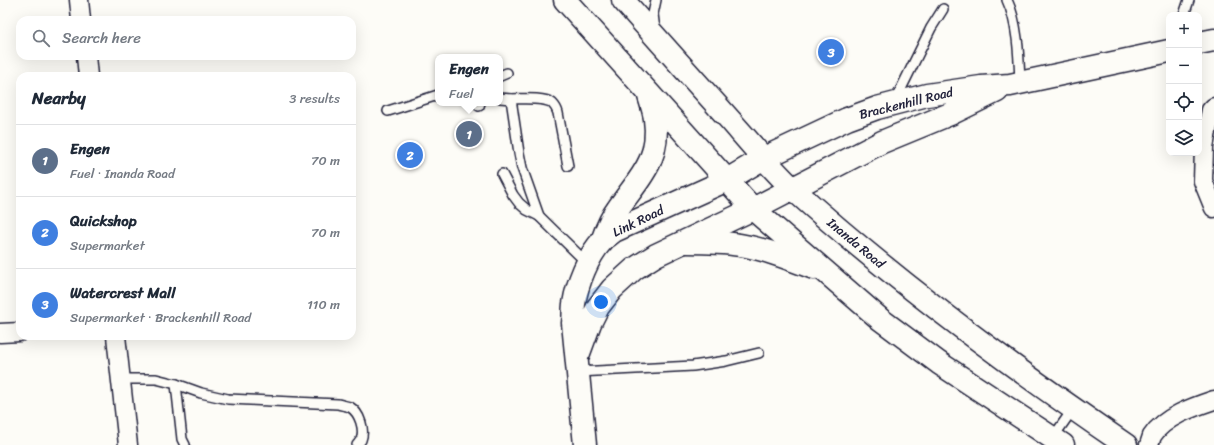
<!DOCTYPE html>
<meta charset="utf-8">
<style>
:root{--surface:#fff;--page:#f6f6f7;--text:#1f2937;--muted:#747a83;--line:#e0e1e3;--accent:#1a73e8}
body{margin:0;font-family:Sriracha,sans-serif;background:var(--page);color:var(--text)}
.controls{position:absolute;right:12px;top:12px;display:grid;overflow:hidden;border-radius:8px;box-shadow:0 4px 16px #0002}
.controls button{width:36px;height:36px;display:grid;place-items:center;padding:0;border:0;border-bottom:1px solid var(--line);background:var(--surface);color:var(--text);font:20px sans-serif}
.you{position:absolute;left:601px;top:302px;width:14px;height:14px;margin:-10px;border:3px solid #fff;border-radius:50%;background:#1a73e8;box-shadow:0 0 0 6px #1a73e833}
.badge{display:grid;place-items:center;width:26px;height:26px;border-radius:50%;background:var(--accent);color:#fff;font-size:13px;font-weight:700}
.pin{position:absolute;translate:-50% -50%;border:2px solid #fff;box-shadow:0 1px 4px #0006}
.popup{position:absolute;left:435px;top:54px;width:68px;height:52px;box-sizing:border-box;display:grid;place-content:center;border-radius:8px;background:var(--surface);filter:drop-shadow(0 1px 3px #0005);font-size:13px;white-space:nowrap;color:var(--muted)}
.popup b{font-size:15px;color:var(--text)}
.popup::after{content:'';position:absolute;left:50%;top:100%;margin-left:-8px;border:8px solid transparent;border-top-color:var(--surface)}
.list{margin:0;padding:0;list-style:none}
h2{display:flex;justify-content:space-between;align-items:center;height:52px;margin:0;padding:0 16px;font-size:17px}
h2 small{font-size:13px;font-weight:400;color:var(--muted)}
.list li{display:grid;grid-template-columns:26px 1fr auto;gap:12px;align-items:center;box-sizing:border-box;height:72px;padding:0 16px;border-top:1px solid var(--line)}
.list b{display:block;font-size:15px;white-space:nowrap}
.list p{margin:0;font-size:13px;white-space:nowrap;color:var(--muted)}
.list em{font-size:13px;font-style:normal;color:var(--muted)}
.icon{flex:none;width:22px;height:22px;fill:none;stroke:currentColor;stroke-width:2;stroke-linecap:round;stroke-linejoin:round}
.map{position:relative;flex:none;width:1214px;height:445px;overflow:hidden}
.search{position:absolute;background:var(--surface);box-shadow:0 4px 16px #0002;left:16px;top:16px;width:340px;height:44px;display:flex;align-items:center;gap:10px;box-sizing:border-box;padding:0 14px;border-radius:12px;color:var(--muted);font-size:15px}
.panel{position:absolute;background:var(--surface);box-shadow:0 4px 16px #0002;left:16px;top:72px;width:340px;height:268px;border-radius:12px}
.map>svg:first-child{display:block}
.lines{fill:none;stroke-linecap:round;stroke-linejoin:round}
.lane-casing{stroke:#22223b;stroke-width:12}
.street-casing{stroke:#22223b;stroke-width:21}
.secondary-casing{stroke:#22223b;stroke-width:25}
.lane{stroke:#fdfcf7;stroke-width:9}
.street{stroke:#fdfcf7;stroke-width:18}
.secondary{stroke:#fdfcf7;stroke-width:22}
.labels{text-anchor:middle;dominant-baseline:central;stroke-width:4;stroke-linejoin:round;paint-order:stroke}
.street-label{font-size:13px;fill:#22223b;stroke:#fdfcf7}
</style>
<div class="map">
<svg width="1214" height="445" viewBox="0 0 1214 445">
<rect width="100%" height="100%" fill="#fdfcf7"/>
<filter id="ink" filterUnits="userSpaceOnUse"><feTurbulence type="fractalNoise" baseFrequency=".025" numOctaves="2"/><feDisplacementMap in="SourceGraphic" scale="8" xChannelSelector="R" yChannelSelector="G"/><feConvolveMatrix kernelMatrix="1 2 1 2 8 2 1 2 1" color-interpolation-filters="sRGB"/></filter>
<g filter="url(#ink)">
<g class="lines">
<g class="lane-casing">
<g id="lane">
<path d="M1007,0C1018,23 1019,57 1020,82"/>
<path d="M1184,15L1189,0"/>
<path d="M655,30L653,14L656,0"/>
<path d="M500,76L507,73"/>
<path d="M500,98L511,99L519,153L522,168L539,216"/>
<path d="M511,99C521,99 544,97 552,103C555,106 557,109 558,113L568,166"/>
<path d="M895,101L931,28L943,9"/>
<path d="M479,106L480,103"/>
<path d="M388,111L438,95"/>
<path d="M502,174L513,195L519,203L527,210L539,216L587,263"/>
<path d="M578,372L693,366L726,361L759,353"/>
<path d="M120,379H156L176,384L201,393L228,399L338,404C341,405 347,406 350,407C360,413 365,430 361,440C360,441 358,444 357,445"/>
<path d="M176,384L182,439L185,445"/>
<path d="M1052,439L1073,409"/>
</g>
</g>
<g class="street-casing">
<g id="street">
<path d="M79,0L81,20"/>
<path d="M86,56L88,76"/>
<path d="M1214,107L1211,110L1204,147L1203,181L1214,208"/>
<path d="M0,333L20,332"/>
<path d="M116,336L128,445"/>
<path d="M1149,445C1150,442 1151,439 1152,436C1164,417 1193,407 1214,400"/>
</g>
</g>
<g class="secondary-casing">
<g id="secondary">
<path d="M565,0L753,209L880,319L939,363L1063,445"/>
<path d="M623,0C659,41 695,81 731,121C751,144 771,168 793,189C897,283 1010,366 1126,445"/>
<path d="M1199,43L1214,40"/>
<path d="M602,241C606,230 610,219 617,210C638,179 661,161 655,119C654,111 651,103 649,96"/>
<path d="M686,242C704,242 722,242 740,245C765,249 790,259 814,268"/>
<path d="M579,353L590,323L598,307L612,289L634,269L656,255L753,209L882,142L950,114L997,91"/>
<path d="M585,445L573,323C574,317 573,310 574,304C577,284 588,256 602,241C605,237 610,235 614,231L727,180L764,158L847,119L877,108L927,95L981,87L1010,85L1169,51"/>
</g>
</g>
<use href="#lane" class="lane"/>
<use href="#street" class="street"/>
<use href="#secondary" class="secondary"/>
</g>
</g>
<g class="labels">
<g class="street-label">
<text transform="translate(906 103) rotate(-14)">Brackenhill Road</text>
<text transform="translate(638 221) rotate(-26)">Link Road</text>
<text transform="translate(856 243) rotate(40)">Inanda Road</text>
</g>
</g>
</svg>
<div class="controls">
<button>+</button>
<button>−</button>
<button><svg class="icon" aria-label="locate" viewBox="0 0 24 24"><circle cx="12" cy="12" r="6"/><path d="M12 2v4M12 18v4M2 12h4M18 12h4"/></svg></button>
<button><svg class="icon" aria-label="layers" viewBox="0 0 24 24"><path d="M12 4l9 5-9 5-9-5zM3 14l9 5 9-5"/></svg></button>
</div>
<div class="you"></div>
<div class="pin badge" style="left:469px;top:134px;background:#5c6f8a">1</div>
<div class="popup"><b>Engen</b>Fuel</div>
<div class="pin badge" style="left:410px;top:155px;background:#3f7fe0">2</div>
<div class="pin badge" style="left:831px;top:52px;background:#3f7fe0">3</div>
<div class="search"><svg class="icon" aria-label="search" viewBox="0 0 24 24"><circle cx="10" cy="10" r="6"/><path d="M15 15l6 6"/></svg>Search here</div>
<section class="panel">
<h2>Nearby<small>3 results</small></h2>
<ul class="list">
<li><span class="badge" style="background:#5c6f8a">1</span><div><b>Engen</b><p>Fuel · Inanda Road</p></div><em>70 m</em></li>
<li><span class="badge" style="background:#3f7fe0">2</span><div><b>Quickshop</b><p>Supermarket</p></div><em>70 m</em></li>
<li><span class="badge" style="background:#3f7fe0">3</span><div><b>Watercrest Mall</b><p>Supermarket · Brackenhill Road</p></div><em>110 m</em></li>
</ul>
</section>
</div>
